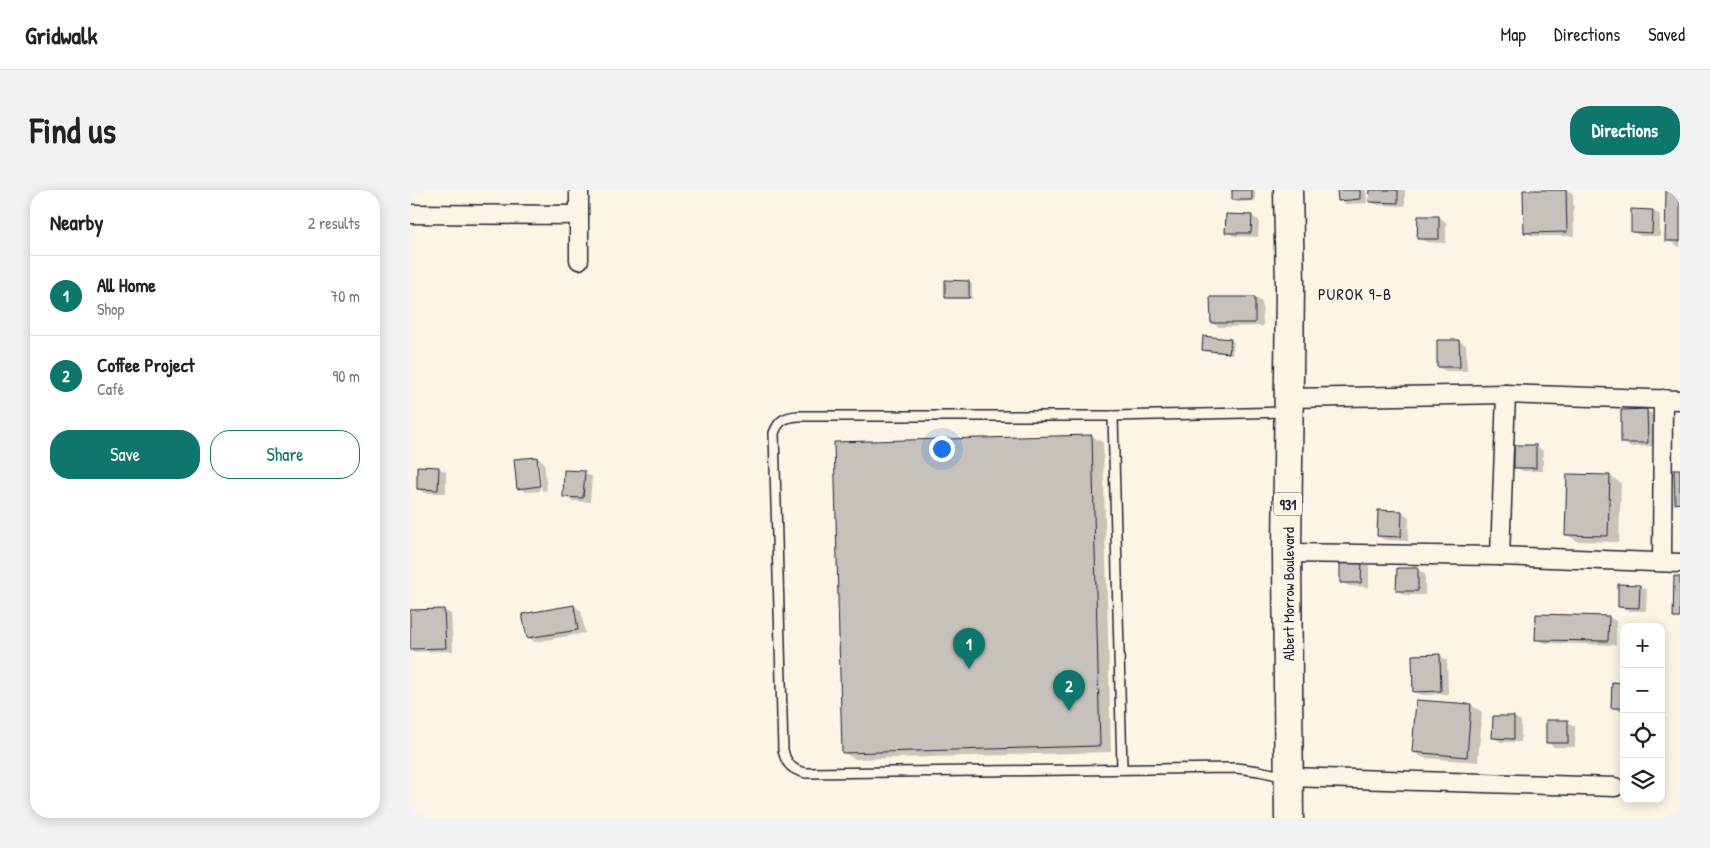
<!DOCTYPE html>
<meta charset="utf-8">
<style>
:root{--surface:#fff;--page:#f2f2f2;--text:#222;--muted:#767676;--line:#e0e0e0;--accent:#0f766e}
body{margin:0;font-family:"Patrick Hand",sans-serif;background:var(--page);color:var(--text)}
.controls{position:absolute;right:15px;bottom:15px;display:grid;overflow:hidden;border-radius:10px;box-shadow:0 2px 12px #0003}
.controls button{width:45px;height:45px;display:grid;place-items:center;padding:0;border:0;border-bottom:1px solid var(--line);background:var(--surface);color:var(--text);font:25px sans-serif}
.you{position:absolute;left:531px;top:258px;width:18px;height:18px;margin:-12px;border:4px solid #fff;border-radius:50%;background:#1a73e8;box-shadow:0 0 0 8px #1a73e833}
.badge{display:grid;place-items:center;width:32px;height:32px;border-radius:50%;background:var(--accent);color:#fff;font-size:16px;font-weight:700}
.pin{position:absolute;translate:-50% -41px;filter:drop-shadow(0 1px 2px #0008)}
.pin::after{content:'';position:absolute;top:26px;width:18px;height:15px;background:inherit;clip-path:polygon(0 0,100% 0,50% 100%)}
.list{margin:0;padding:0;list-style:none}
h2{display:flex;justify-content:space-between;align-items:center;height:65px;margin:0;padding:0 20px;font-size:21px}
h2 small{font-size:16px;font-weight:400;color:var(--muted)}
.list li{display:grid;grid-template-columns:32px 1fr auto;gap:15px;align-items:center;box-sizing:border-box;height:80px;padding:0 20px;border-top:1px solid var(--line)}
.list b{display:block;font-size:19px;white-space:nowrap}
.list p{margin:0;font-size:16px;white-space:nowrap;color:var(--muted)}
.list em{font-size:16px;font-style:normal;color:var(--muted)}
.actions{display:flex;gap:10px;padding:15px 20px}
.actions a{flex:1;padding:11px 0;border:1px solid var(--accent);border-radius:20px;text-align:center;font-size:18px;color:var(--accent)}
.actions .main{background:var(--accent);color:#fff}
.icon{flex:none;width:28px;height:28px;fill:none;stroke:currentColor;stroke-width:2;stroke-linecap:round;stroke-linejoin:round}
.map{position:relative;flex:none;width:1270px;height:628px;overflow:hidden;border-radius:20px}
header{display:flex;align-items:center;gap:30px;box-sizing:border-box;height:70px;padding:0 25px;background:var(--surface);border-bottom:1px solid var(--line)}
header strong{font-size:24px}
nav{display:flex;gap:28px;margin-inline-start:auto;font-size:18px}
.intro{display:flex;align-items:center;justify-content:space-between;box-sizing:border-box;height:120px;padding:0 30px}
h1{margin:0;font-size:35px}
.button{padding:12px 22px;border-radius:20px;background:var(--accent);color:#fff;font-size:18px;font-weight:700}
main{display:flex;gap:30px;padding:0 30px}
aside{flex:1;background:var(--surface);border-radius:20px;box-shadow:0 2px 12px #0003}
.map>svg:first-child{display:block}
.shadow{fill:#0003}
.building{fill:#c6c1bb;stroke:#22223b}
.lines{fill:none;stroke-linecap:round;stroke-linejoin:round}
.service-casing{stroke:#22223b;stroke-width:12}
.minor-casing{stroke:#22223b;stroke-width:21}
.trunk-casing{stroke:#22223b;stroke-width:31}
.service{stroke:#fcf5e5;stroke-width:9}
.minor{stroke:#fcf5e5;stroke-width:18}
.trunk{stroke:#fcf5e5;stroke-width:28}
.labels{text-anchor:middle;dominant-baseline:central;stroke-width:5;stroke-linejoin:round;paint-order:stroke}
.shield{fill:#fcf5e5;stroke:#63616e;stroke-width:1}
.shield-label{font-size:14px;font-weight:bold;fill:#22223b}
.street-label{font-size:15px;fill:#22223b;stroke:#fcf5e5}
.neighbourhood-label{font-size:16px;letter-spacing:1px;fill:#22223b;stroke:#fcf5e5}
</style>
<header>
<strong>Gridwalk</strong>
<nav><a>Map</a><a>Directions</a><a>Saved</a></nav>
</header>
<div class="intro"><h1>Find us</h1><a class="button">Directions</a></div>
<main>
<aside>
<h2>Nearby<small>2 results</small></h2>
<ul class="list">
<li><span class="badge">1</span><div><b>All Home</b><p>Shop</p></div><em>70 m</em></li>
<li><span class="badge">2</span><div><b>Coffee Project</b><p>Café</p></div><em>90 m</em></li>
</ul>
<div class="actions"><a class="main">Save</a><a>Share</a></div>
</aside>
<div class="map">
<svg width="1270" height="628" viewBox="0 0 1270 628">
<rect width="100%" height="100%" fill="#fcf5e5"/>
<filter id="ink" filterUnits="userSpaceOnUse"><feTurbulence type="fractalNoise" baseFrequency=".02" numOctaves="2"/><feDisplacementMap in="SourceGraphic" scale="10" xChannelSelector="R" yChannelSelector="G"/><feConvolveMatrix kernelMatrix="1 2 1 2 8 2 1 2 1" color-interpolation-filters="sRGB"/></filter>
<g filter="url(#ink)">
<g class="shadow">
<path d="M823,0H845V11L827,12L824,10Z"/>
<path d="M928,0H956L957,13L936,14L929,10Z"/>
<path d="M961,0H995V16L968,15L960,11Z"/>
<path d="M1115,0H1157L1163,4L1164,46H1123L1115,42Z"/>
<path d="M1257,0H1270V57L1257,50Z"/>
<path d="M1243,21L1250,25V46H1230L1222,41Z"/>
<path d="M841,26L849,30L848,47L824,46L817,42Z"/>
<path d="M1029,27L1036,32V53L1016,52L1008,48Z"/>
<path d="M536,91L559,92L562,94V109H539L536,107Z"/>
<path d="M845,108L852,112L853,136L809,137L802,133Z"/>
<path d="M820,150L824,152L822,164L797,162L793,160Z"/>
<path d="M1028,151H1049L1056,155L1057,181H1036L1028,177Z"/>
<path d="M1237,221L1244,225L1245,256L1220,257L1213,252Z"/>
<path d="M682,246L693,253L701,562L445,569L433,562Z"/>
<path d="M1126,256L1133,261V281H1113L1105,277Z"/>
<path d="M127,268L134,272L137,300L132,301L129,271H126L130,301L116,302L109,298Z"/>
<path d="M28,278L36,282V303H15L8,299Z"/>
<path d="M174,283L182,287L180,312L162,311L154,306Z"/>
<path d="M1200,286L1211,293L1209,352L1167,351L1156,344Z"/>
<path d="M969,322H992L999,327L998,351L975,350L968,346Z"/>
<path d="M952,371L959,376V397L939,396L931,392Z"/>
<path d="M1008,380L1015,384V405H995L987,400Z"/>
<path d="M1229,396L1237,400L1236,421H1216L1209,416Z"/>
<path d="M164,416L171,421L175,443L125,452L118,447Z"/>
<path d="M34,420L41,424L43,461L0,462V421Z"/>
<path d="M1199,427L1206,431V455L1134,453L1127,449Z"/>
<path d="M1030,466L1037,470L1038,504L1012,505L1004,501Z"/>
<path d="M1214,494V521H1210L1202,517Z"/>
<path d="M1251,499L1253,500L1252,523H1251Z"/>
<path d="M1061,515L1072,522L1068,572L1014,568L1003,562Z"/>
<path d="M1104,527L1111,531V552H1091L1084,548Z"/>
<path d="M1157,532L1165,536V557H1144L1137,552Z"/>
</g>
<g class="building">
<rect x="822" y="0" width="20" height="10"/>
<path d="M927,0H950V9L928,11Z"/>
<path d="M960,0H988V13L959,12Z"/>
<path d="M1113,0H1156L1157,42L1114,43Z"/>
<path d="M1256,0H1270V51H1255Z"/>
<path d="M1221,19L1243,20L1242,43L1221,42Z"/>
<path d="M816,24L842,25L841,43H815Z"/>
<path d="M1008,26H1029V49H1007Z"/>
<path d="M535,90L559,91V108H535Z"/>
<path d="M800,107H845V133H801Z"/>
<path d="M793,146L821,149L819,163L792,160Z"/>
<path d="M1027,150H1049L1050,177H1027Z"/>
<path d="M1237,219L1238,253H1211V220Z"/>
<path d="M682,245L690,556L432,563L424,252Z"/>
<rect x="1104" y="255" width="22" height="23"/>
<path d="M127,267L130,296L107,299L104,269Z"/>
<path d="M7,276L29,277L28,300L7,299Z"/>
<path d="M1264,279H1270V313L1265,314Z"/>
<path d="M154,280L175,281L173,308L153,307Z"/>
<path d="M1157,284L1200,285L1198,346L1155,345Z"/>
<path d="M968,320L992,321L991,347L967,346Z"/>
<path d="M930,370H952L951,393H930Z"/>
<path d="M987,378H1008V401H986Z"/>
<path d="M1264,386L1270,387V428H1263Z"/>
<path d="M1208,394L1230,395L1229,418L1208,417Z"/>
<path d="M164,415L168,440L117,448L112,424Z"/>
<path d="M34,419L36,458L0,459V420Z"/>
<path d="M1126,424L1199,426L1198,451L1125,450Z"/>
<path d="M1030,464L1031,501L1003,502L1002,465Z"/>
<path d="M1202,492L1214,493V518H1201Z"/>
<path d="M1006,510L1061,514L1057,567L1002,562Z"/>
<path d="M1083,526H1104V549L1082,548Z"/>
<rect x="1136" y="530" width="22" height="23"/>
</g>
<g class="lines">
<g class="service-casing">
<g id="service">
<path d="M876,222L703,226H388C375,227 369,230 364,243L373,560C376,574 382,580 396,583L826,578L849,581L876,587"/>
<path d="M703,226L712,579"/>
</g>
</g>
<g class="minor-casing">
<g id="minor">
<path d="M0,24L169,25"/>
<path d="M169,70V0"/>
<path d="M879,208L1096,204L1270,210"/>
<path d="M877,363L1090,366L1270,373"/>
<path d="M1090,366L1096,204"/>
<path d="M1252,372L1253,209"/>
<path d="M879,587L1205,597"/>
</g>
</g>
<g class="trunk-casing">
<path id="trunk" d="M878,0L880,95L877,363L879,628"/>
</g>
<use href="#service" class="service"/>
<use href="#minor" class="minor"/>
<use href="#trunk" class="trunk"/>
</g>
</g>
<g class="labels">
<rect class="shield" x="864" y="302.5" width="28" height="23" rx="4"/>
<g class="shield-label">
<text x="878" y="314">931</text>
</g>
<g class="street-label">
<text transform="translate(878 404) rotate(-90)">Albert Morrow Boulevard</text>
</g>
<g class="neighbourhood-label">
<text x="945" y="104">PUROK 9-B</text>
</g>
</g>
</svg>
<div class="controls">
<button>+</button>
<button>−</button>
<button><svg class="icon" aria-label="locate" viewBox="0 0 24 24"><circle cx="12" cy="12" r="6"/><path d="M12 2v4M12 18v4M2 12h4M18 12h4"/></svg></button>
<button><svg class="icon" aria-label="layers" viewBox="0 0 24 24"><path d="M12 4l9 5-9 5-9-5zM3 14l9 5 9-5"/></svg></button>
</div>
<div class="you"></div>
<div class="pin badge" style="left:559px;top:479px">1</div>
<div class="pin badge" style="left:659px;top:521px">2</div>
</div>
</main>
